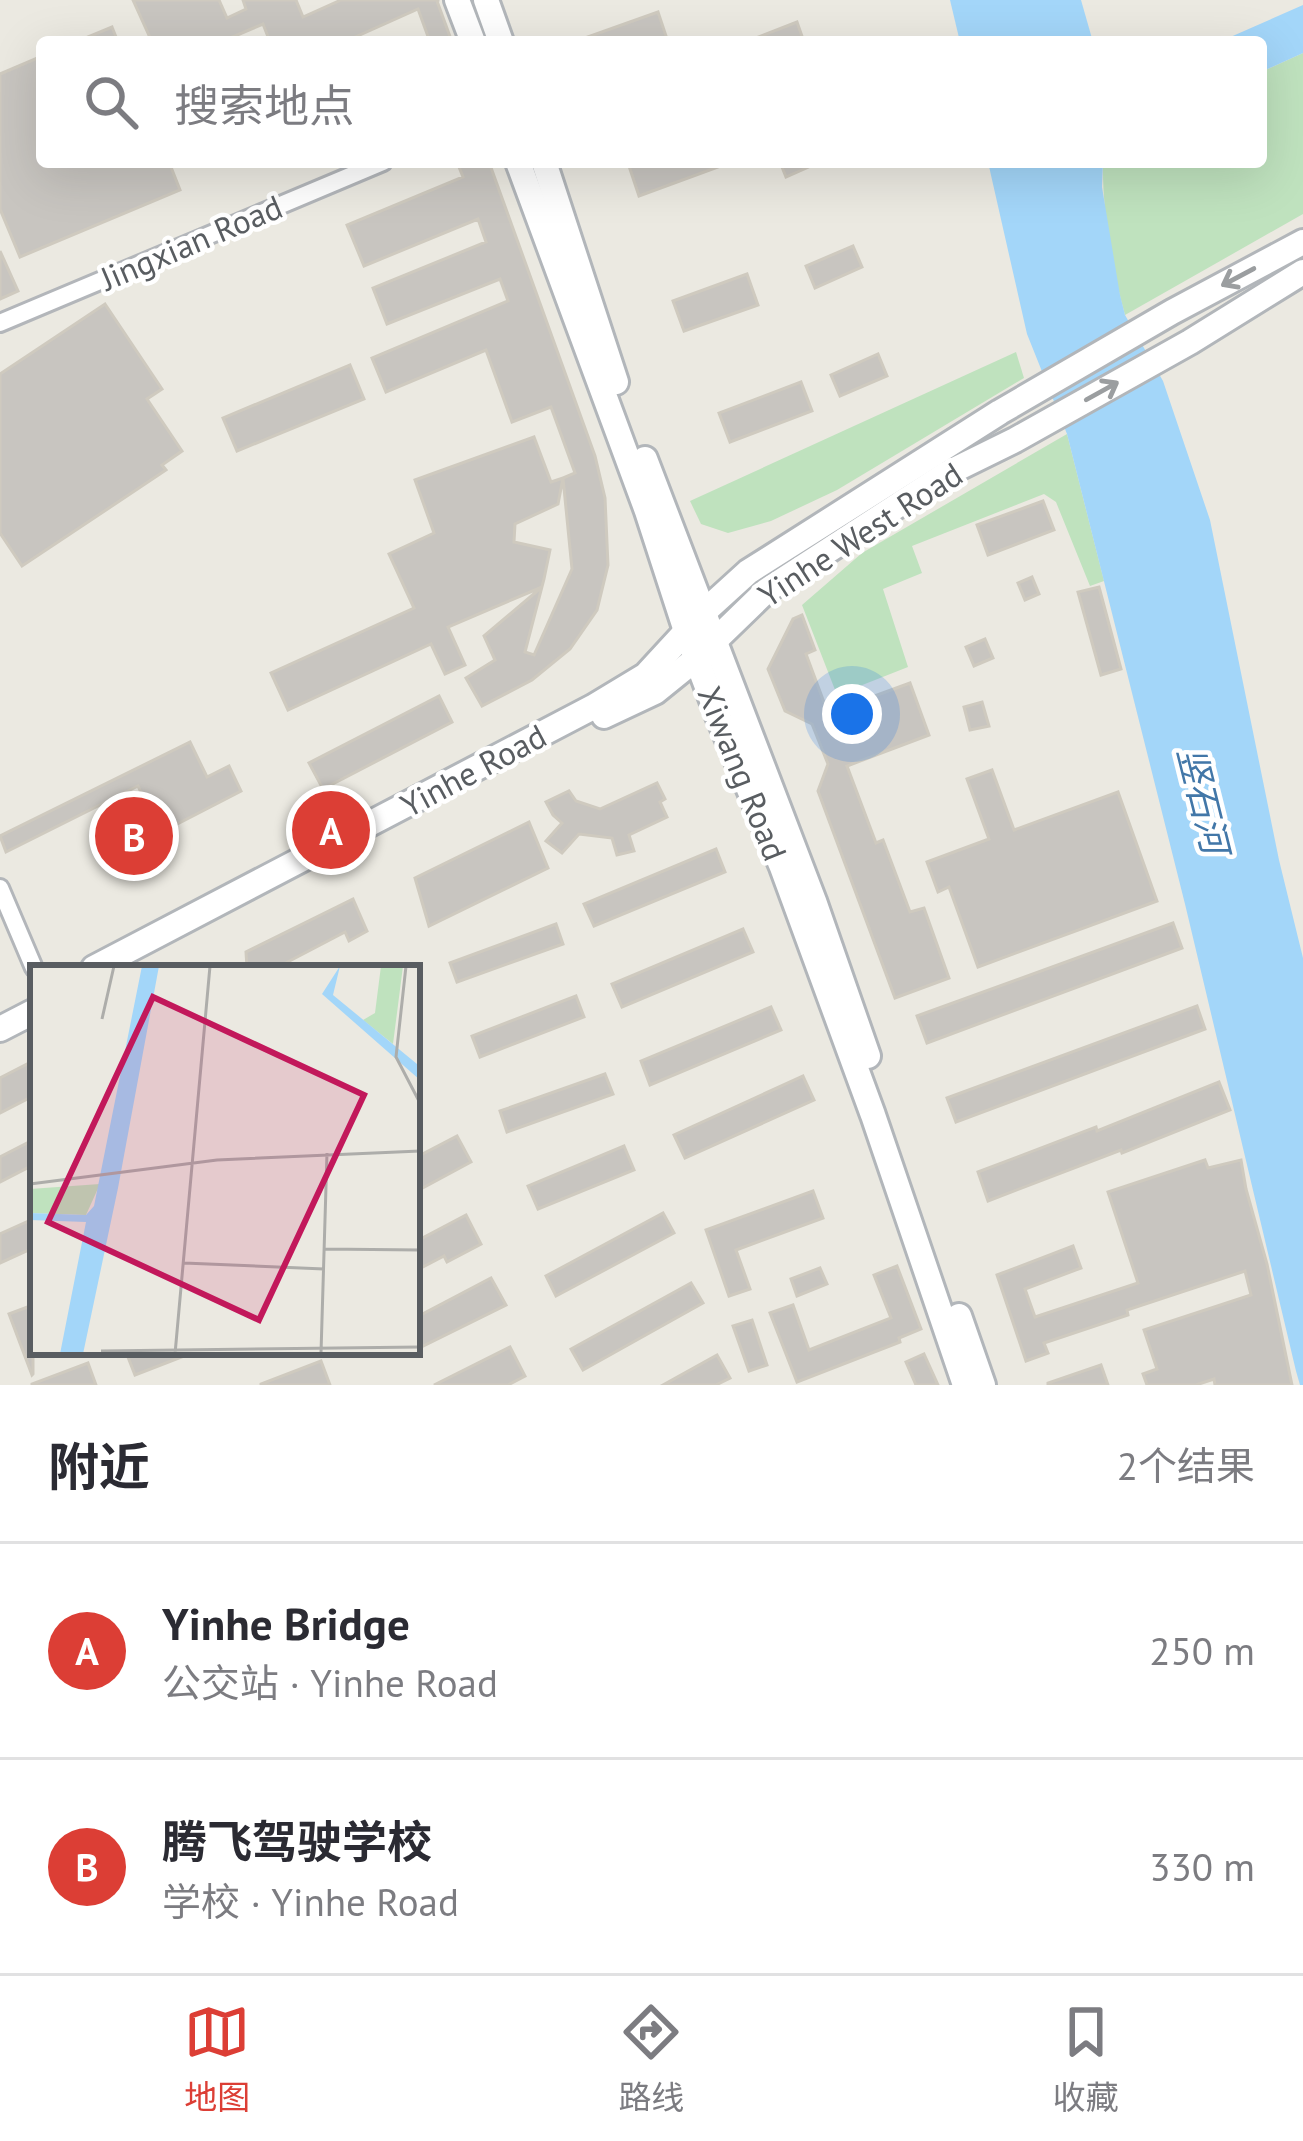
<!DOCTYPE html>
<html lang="zh">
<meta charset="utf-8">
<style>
:root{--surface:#fff;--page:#f7f7f7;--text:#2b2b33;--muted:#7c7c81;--line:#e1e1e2;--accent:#dc3e35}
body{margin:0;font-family:"PT Sans","Noto Sans SC",sans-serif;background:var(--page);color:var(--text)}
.you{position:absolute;left:852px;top:714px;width:42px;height:42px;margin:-30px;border:9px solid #fff;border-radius:50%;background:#1a73e8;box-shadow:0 0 0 18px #1a73e833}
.badge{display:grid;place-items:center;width:78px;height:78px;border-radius:50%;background:var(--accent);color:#fff;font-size:39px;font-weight:700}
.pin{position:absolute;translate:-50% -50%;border:6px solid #fff;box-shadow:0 3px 12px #0006}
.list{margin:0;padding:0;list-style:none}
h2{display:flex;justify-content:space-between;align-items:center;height:156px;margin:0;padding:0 48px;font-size:51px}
h2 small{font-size:39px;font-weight:400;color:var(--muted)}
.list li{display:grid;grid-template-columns:78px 1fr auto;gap:36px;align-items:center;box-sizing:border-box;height:216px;padding:0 48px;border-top:3px solid var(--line)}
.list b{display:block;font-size:45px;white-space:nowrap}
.list p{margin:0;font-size:39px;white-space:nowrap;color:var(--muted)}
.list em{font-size:39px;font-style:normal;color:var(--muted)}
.icon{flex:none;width:66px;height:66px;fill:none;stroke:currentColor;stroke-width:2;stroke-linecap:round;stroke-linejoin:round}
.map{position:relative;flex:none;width:1303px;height:1385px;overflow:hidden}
.search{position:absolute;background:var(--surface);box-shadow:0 12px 48px #0002;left:36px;right:36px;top:36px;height:132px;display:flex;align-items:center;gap:30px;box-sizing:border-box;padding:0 42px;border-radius:12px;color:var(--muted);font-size:45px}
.sheet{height:588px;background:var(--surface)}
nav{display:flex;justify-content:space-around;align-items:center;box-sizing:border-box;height:168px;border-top:3px solid var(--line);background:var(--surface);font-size:33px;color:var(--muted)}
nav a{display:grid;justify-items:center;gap:6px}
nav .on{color:var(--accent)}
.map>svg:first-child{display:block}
.green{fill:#bfe2be}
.water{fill:#a3d6f9}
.building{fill:#c8c5c0;stroke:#cfcabf;stroke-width:3}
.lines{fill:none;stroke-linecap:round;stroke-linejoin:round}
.minor-casing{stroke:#b3b6ba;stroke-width:22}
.secondary-casing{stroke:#b2b6ba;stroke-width:30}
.minor{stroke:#fff;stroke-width:16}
.secondary{stroke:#fff;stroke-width:24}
.oneway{stroke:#9b9ea0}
.labels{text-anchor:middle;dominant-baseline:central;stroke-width:9;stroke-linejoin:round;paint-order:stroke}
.street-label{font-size:33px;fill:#595d61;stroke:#fff}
.water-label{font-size:36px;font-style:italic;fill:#4277a8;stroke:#fff}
.inset-road{fill:none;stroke:#adadaa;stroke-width:3}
.view{fill:#c2185b;fill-opacity:0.15;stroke:#c2185b;stroke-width:6}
.inset-edge{fill:none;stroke:#595d61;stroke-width:6}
</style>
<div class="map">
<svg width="1303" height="1385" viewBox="0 0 1303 1385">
<rect width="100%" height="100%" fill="#ebe9e1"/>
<g class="green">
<path d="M1303,53V214L1125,315C1112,269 1102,209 1103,162H1261V72Z"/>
<path d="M1016,352L1024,378L837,490L771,521L728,533L701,524L690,501Z"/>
<path d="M1067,434L1104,581L1090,586L1056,502L1044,494L912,546L922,573L883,589L908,667L837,695L802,605L862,553Z"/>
</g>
<g class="water">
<path d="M950,0H1081L1093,42H960Z"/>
<path d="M1303,5V53L1261,72V42H1219Z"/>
<path d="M988,162H1103L1102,187L1120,295L1125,315L1163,381L1210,520L1279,860L1303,958V1385H1300L1296,1371L1185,904L1067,434L1027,334Z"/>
</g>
<g class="building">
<path d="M133,0H219L227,18L246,9L243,0H296L303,17L341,0H439L437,1L452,42H430L418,9L344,42H270L263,24L221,42H152Z"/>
<path d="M658,12L668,42H579V40Z"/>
<path d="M797,22L804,42H748V41Z"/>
<path d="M112,27L118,42H76Z"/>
<path d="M42,56V162H169L180,190L20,257L0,209V74Z"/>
<path d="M457,162H489L595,456L605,498L608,565L597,610L570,649L532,680L482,706L466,678L495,660L484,636L542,587L448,627L465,665L445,674L431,644L288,710L271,673L414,608L389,554L434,533L415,480L534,437L551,482L563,478L558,504L515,524L514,542L550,550L544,579L525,652L534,655L572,569L563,478L575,473L551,407L512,422L486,350L386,392L372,358L508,301L500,279L387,324L373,288L486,242L478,219L364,266L347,225L463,177Z"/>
<path d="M639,162H729V163L639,196L629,166Z"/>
<path d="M780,162H820L786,177Z"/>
<path d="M853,246L862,267L815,288L806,266Z"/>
<path d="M0,251L18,291L0,299Z"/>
<path d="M747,274L758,305L684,331L673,301Z"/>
<path d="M105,304L162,389L147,399L182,451L162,465L166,470L22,566L0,533V374Z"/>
<path d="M878,354L887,376L840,396L831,375Z"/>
<path d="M350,365L364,399L237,451L223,418Z"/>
<path d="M801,382L812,411L730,442L719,413Z"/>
<path d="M1043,501L1054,530L988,555L977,525Z"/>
<path d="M1032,577L1039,594L1025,600L1018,583Z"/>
<path d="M1099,587L1121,669L1101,675L1078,592Z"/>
<path d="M802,615L815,650L806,654L828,713L910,683L929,735L847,766L876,843L883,840L910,912L924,908L949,978L895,998L818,791L828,764L812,724L785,711L768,669L793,619Z"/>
<path d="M985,639L993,658L974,666L966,647Z"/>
<path d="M439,696L452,722L323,789L309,763Z"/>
<path d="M982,702L989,726L970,730L964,707Z"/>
<path d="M190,742L207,777L229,766L241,791L156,835L143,809L148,807L138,786L6,852L0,836Z"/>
<path d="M992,770L1014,830L1118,792L1157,901L978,967L949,887L938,892L927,862L989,839L967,779Z"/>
<path d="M657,783L665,799L660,802L667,817L629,835L634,851L617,855L612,838L579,834L562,853L546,841L562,823L553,815L546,802L569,791L576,801L600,809Z"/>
<path d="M529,822L548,868L429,926L415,878Z"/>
<path d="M716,849L725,872L594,926L584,904Z"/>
<path d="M353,899L367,931L349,941L345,932L276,968H247L246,952Z"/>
<path d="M1173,923L1182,948L927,1043L917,1016Z"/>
<path d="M556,924L563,944L457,982L450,963Z"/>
<path d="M743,929L753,952L622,1007L612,984Z"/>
<path d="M576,996L584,1017L480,1057L472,1036Z"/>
<path d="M1197,1006L1205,1029L956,1122L947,1098Z"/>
<path d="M771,1007L781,1030L650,1085L641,1061Z"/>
<path d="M33,1061V1096L0,1113V1078Z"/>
<path d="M605,1074L613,1094L507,1132L500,1111Z"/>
<path d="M803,1076L814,1100L685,1158L674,1135Z"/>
<path d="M1219,1082L1230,1110L1122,1153L1121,1150L988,1201L978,1172L1096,1127L1097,1131Z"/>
<path d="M457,1136L471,1162L417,1191V1157Z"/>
<path d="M33,1140V1165L0,1182V1157Z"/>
<path d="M624,1146L634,1170L538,1209L528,1186Z"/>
<path d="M1205,1160L1208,1168L1241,1160L1246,1189L1267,1264L1292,1385H1215L1214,1379L1196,1385H1147L1143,1374L1157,1369L1144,1330L1251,1295L1245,1271L1127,1310L1128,1315L1044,1343L1048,1353L1026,1361L997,1275L1073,1246L1081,1268L1025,1289L1035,1317L1138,1283L1108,1192Z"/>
<path d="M813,1191L823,1218L736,1250L750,1289L729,1296L706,1230Z"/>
<path d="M663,1213L674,1233L556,1296L546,1276Z"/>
<path d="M466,1215L481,1244L447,1262L444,1256L417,1270V1241Z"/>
<path d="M33,1219V1248L0,1263V1234Z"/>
<path d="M897,1266L921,1329L899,1338L900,1342L797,1382L770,1313L793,1305L809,1350L891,1318L874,1275Z"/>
<path d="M820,1268L827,1284L797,1296L791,1279Z"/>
<path d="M491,1278L506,1305L417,1349V1317Z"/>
<path d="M691,1283L703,1303L583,1370L571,1349Z"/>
<path d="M33,1305V1374L32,1375L9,1314Z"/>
<path d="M752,1320L767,1365L749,1371L733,1326Z"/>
<path d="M510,1347L525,1376L508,1385H434Z"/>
<path d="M126,1352H192V1353L135,1375Z"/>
<path d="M924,1354L938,1385H916L906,1362Z"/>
<path d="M717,1355L730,1378L716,1385H663Z"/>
<path d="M321,1361L330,1385H261V1384Z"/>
<path d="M88,1363L96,1385H32V1384Z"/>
<path d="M1101,1365L1108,1385H1048V1383Z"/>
</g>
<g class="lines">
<g class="minor-casing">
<g id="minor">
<path d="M0,323L383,162"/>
<path d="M0,888L34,968"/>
</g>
</g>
<g class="secondary-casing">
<g id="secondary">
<path d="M457,0L473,42"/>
<path d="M486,0L501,42"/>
<path d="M518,162L647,511L686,631L718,716L782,867L873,1115L965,1385"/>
<path d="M544,162L616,382"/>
<path d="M645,459L814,901L868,1056"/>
<path d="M604,716L655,692L697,658L766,591L946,474L1015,440L1190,342L1303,272"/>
<path d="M94,968L593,707L646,675L704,612L748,572L1000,412L1172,312L1303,242"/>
<path d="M0,1029L33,1012"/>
<path d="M959,1316L983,1385"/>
</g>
</g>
<use href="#minor" class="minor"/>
<use href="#secondary" class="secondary"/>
</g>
<defs><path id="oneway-shaft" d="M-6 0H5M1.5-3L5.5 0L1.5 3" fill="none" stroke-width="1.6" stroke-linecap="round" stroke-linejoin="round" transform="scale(3)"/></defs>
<g class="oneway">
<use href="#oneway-shaft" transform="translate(1238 277) rotate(152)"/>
<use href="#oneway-shaft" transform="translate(1102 391) rotate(-29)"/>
</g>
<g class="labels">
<g class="street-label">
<text transform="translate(191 242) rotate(-23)">Jingxian Road</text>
<text transform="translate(860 534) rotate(-33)">Yinhe West Road</text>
<text transform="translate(473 770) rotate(-28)">Yinhe Road</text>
<text transform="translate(743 773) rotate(68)">Xiwang Road</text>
</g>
<g class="water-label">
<text transform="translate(1204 800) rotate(76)">竖石河</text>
</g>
</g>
<g transform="translate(30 965)">
<rect width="390" height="390" fill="#ebe9e1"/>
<path d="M351,1H373L363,79L333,55L345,48ZM70,219L56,250L0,248V224Z" fill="#bfe2be"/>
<path d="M112,1H129L88,223L53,389H30L56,257L0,255V248L56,250L64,241ZM310,1L303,30L387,99L390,115L292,29Z" fill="#a3d6f9"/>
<path class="inset-road" d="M376,1L366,92L390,138M72,54L84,1M0,219L187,195L390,186M294,284L390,285M154,298L294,304M71,386L390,382M291,388L297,188M145,389L180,1"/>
<path class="view" d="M123,32L334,130L229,355L18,257Z"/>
<rect width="390" height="390" class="inset-edge"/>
</g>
</svg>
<div class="you"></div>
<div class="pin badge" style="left:331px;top:830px">A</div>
<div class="pin badge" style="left:134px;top:836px">B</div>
<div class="search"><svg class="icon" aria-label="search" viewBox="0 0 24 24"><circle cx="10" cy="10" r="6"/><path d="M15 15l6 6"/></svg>搜索地点</div>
</div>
<section class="sheet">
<h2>附近<small>2个结果</small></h2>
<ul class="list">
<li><span class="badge">A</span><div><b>Yinhe Bridge</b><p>公交站 · Yinhe Road</p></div><em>250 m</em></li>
<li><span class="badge">B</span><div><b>腾飞驾驶学校</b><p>学校 · Yinhe Road</p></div><em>330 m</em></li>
</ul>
</section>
<nav>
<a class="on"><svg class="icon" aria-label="map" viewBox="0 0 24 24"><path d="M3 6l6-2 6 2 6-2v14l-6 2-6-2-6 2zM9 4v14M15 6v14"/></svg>地图</a>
<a><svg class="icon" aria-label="directions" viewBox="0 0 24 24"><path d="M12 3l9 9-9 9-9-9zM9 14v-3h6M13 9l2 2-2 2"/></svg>路线</a>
<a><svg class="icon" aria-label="saved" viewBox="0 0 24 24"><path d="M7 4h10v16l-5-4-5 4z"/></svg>收藏</a>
</nav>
